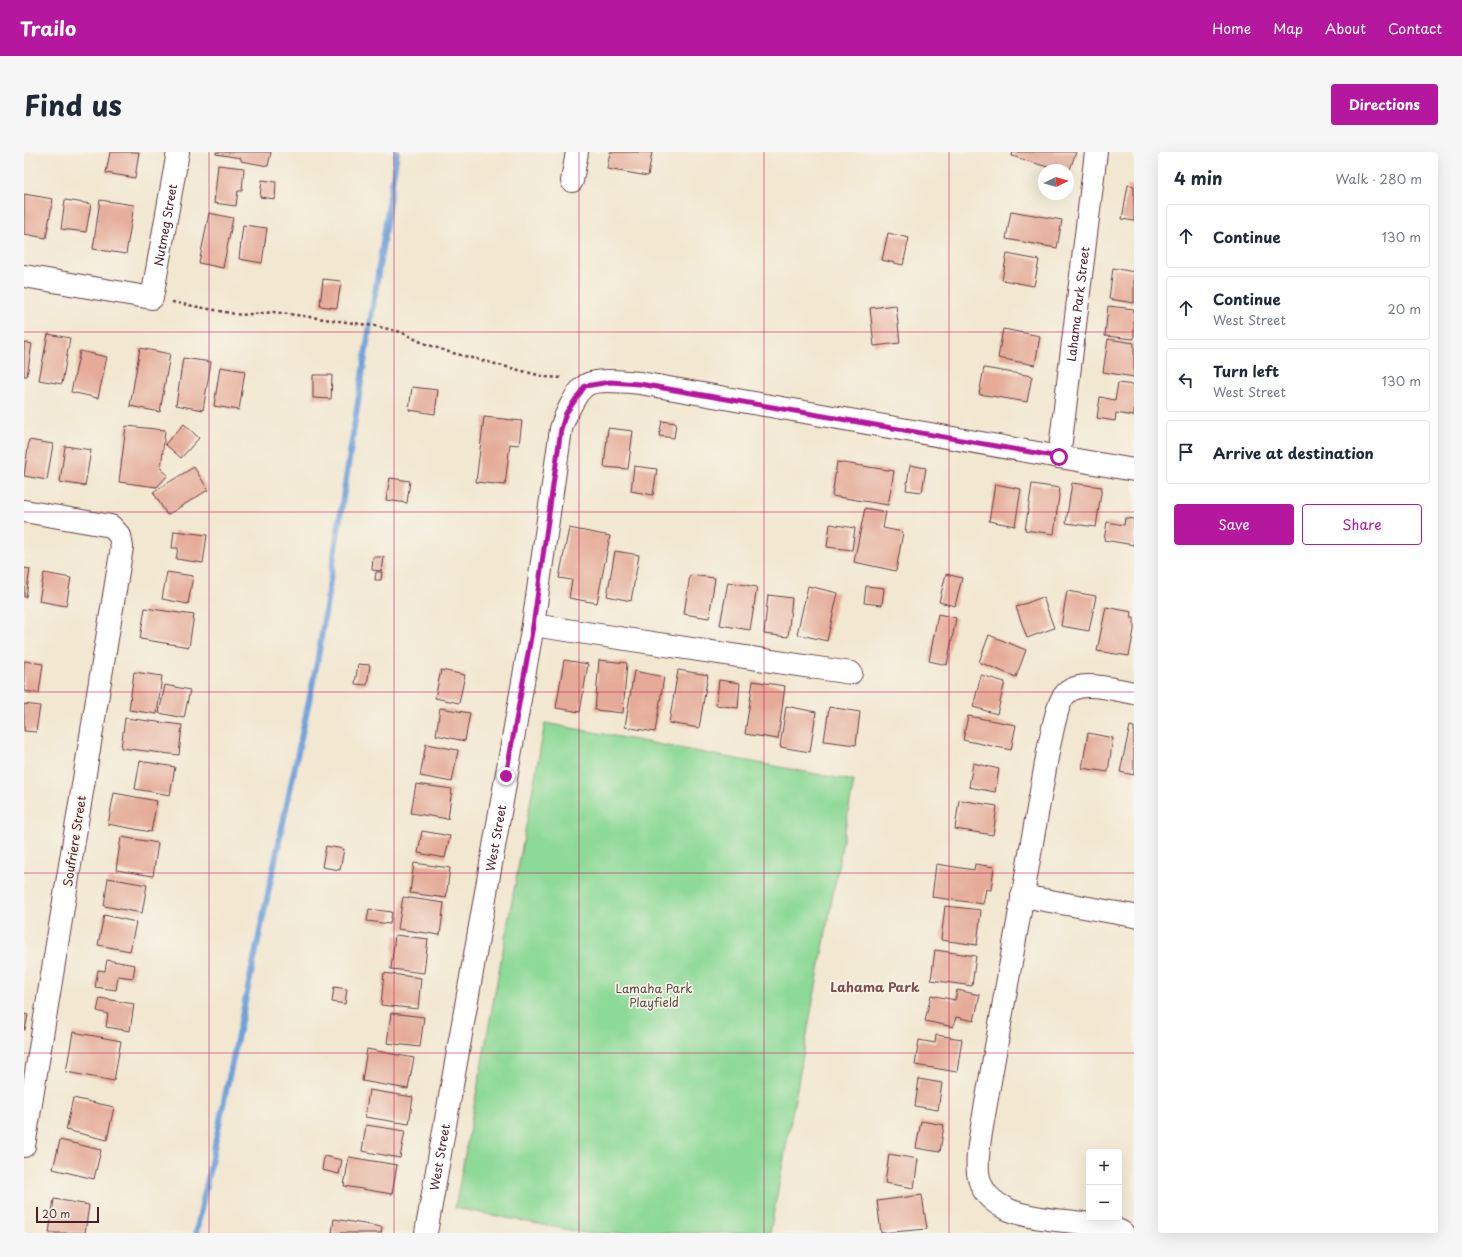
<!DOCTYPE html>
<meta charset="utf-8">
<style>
:root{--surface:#fff;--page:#f6f6f7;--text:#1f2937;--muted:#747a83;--line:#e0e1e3;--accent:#b5179e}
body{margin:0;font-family:"Playpen Sans",sans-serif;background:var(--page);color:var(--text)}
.controls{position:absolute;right:12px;bottom:12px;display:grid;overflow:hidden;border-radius:4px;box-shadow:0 4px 16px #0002}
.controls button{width:36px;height:36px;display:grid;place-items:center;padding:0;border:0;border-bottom:1px solid var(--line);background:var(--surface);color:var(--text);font:20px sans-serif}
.compass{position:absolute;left:1014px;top:12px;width:36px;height:36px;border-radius:50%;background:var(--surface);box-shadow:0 4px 16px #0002;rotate:85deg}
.scale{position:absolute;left:12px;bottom:10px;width:63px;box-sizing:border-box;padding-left:4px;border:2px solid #4a1f2b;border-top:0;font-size:11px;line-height:14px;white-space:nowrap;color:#4a1f2b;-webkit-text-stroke:3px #f7f3e8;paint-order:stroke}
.stop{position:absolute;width:12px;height:12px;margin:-9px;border:3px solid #b5179e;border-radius:50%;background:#fff}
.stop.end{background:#b5179e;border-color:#fff;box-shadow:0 1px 4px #0008}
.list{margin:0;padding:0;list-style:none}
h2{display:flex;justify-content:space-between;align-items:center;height:52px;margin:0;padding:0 16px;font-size:17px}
h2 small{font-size:13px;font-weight:400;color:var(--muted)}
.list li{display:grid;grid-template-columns:26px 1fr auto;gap:12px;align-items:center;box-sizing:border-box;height:64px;margin:0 8px 8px;padding:0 8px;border:1px solid var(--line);border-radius:4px}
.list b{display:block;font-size:15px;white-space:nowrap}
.list p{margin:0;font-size:13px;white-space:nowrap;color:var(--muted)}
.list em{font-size:13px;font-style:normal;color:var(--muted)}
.actions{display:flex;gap:8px;padding:12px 16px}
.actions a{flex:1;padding:9px 0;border:1px solid var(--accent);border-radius:4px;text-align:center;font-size:14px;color:var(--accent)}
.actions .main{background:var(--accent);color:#fff}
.icon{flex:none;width:22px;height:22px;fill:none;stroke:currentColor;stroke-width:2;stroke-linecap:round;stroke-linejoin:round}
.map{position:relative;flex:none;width:1110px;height:1081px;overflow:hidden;border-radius:4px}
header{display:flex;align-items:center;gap:24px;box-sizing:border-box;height:56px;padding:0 20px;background:var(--accent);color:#fff}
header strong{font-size:19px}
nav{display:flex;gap:22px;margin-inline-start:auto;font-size:14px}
.intro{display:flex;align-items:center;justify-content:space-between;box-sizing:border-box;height:96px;padding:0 24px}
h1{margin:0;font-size:28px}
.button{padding:10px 18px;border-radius:4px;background:var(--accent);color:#fff;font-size:14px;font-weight:700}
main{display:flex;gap:24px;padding:0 24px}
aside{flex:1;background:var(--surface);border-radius:4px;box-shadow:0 4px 16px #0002}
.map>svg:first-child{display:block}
.green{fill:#8dd997;stroke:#6c7c61}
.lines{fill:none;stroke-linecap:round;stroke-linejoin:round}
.stream{stroke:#6ea0d9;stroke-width:6}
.building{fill:#e5ab98}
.minor-casing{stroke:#633d44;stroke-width:24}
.path{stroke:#633d44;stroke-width:2.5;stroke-dasharray:3 3;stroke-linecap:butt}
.minor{stroke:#fff;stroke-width:22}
.route{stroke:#b5179e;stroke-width:5}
.grid{fill:none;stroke:#c2185b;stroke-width:1;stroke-opacity:0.55}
.labels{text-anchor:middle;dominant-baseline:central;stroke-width:3.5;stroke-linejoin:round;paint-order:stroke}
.street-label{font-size:12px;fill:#4a1f2b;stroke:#f7f3e8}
.park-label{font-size:12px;fill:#5b4e46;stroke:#f7f3e8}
.neighbourhood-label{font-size:13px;font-weight:bold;fill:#805051;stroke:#f7f3e8}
</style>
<header>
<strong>Trailo</strong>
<nav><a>Home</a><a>Map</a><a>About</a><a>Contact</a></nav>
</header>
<div class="intro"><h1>Find us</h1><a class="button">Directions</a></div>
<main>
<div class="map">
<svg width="1110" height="1081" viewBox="0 0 1110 1081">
<rect width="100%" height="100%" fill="#f7f3e8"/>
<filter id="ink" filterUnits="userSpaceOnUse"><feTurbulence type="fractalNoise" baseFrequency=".025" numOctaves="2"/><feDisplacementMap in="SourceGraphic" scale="8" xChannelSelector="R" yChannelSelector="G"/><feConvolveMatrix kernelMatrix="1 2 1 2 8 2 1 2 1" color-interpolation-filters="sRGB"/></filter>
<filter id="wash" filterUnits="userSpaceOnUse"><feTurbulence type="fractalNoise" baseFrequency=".012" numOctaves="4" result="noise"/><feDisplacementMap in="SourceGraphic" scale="16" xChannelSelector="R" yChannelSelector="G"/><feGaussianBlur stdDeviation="0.9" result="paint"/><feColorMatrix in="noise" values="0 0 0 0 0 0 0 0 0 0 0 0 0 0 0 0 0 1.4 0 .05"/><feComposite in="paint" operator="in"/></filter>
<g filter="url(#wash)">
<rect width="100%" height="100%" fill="#f2e7d0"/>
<path class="green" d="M521,571L830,629L746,1081H561L431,1056Z"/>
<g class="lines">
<path class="stream" d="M172,1081L294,506L373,0"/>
</g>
<g id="blocks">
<g class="building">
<path d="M86,0H115L111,26L82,21Z"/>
<path d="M192,0H247L244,14L217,9V6L192,2Z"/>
<path d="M586,0H628L624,24L583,17Z"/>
<path d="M989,0H1052L1044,23V18H1033L988,4Z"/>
<path d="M194,13L220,16L218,39H214L212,54L190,51Z"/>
<path d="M238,28L252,30L251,47L236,45Z"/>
<path d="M1104,33L1110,34V69L1098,67Z"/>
<path d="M0,42L29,47L22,86L0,82Z"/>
<path d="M41,48L67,52L62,80L37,77Z"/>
<path d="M76,48L110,53L102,102L69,97Z"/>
<path d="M987,59L1038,68L1033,96L982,87Z"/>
<path d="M185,61L209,66L199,116L175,111Z"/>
<path d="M219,73L243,76L238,111L215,107Z"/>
<path d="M864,81L885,86L879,113L858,108Z"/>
<path d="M983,102L1015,108L1010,134L978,128Z"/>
<path d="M1089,116L1110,120V151L1085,147Z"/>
<path d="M299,127L317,129L313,156L296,154Z"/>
<path d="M872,153L876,191L850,194L846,156Z"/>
<path d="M1084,154L1110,157V187L1081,184Z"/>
<path d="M979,177L1016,184L1011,213L974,206Z"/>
<path d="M24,182L46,186L38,232L15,228Z"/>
<path d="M1084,187L1110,191V225L1079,220Z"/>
<path d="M0,190L8,192L3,224H0Z"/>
<path d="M116,196L146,202L136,260L106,254Z"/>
<path d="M56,199L83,205L74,246L47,240Z"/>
<path d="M159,206L187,210L179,258L152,253Z"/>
<path d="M196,215L221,219L215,258L190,254Z"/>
<path d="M960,216L1008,224L1003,250L955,242Z"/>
<path d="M289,223H308L307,247L289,246Z"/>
<path d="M1094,231L1110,233V264L1092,261L1091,269L1073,266L1076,245L1091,248Z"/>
<path d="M388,235L414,238L411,262L385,258Z"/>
<path d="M460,265L498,269L495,293L486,292L481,333L452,330Z"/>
<path d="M638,269L652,271L650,286L635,284Z"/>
<path d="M160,272L175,286L157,306L141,292Z"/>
<path d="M102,274L141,278L137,317L144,323L133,335L95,330Z"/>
<path d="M584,276L609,279L604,317L580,315Z"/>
<path d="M5,288L29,292L23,328L0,324Z"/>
<path d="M41,294L67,298L61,334L36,330Z"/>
<path d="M813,310L870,319L864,353L808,344Z"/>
<path d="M886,313L902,316L898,340L882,338Z"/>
<path d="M610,314L633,317L629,343L607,339Z"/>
<path d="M170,315L184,338L143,363L129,340Z"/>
<path d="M366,326L386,329L383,351L362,348Z"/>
<path d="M1048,331L1078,335L1072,375L1042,371Z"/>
<path d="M971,332L997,337L991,374L965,369Z"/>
<path d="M1008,332L1036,336L1030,382L1001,378Z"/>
<path d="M841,356L862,360L859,376L879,380L872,419L830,410Z"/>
<path d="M1101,366L1110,367V393L1080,388L1083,370L1100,373Z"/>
<path d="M806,372L831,376L828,398L803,395Z"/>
<path d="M545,376L586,384L573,451L545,446L548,428L535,426Z"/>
<path d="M150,379L183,383L179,411L152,407L154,396H148Z"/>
<path d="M591,399L615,403L607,449L583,444Z"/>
<path d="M349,405H360L358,419L348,418Z"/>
<path d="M0,416L6,417L2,445H0Z"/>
<path d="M143,420L169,424L164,452L138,447Z"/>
<path d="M352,420H358L357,428H351Z"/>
<path d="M20,421L47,426L42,454L15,449Z"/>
<path d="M922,422L938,426L931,454L915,450Z"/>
<path d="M666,423L691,426L685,466L660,462Z"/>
<path d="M704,430L733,435L726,478L696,473Z"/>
<path d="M784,434L814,441L803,489L773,482Z"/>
<path d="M842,434L860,436L858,453L840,451Z"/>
<path d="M1043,439L1072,444L1065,479L1037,474Z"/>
<path d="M744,443L768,446L764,485L740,482Z"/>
<path d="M1019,445L1030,476L1003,486L992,455Z"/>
<path d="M1082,455L1108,460L1107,466H1110V478L1105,504L1073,499Z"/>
<path d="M121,456L170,463L165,495L116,487Z"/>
<path d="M914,462L932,466L923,513L905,509Z"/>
<path d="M965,483L1002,498L992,525L955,510Z"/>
<path d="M540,508L564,512L556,560L532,556Z"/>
<path d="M575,508L603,511L599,561L571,558Z"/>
<path d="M0,509L19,512L15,541L0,539Z"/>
<path d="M334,512L346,513L343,533L331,532Z"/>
<path d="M417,518L441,523L435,551L411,546Z"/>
<path d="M654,518L684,523L675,576L645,571Z"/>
<path d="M610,519L640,525L631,580L601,575Z"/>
<path d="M110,520L138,524L133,562L105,558Z"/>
<path d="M957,523L981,530L973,562L949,555Z"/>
<path d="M695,528L716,531L714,556L692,553Z"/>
<path d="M729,529L761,534L754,587L721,582Z"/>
<path d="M141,533L166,538L160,566L135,561Z"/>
<path d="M0,552L16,554L12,580L0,579Z"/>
<path d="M762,554L792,560L786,600L756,595Z"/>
<path d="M805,555L836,560L832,593L800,589Z"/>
<path d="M416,556L446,561L441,589L412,583Z"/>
<path d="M944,564L992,573L987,598L939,588Z"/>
<path d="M101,566L158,573L155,603L97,596Z"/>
<path d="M1106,574L1110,575V623L1096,620Z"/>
<path d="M1064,581L1089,586L1084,620L1058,616Z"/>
<path d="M402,592L434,598L428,630L396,624Z"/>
<path d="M116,609L151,615L146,643L111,637Z"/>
<path d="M949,611L975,617L971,640L945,635Z"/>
<path d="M392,632L428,637L424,667L387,661Z"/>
<path d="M90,641L133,649L127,680L84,672Z"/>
<path d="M935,648L973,654L969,683L931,677Z"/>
<path d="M398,679L426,684L421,706L394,701Z"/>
<path d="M97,685L134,691L129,724L92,718Z"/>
<path d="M302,694L320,697L316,718L298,715Z"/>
<path d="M390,711L426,716L422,746L386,741Z"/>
<path d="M912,712L950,718L951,712L970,715L967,738L962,737L959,752L908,745Z"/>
<path d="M84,726L123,733L118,761L80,754Z"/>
<path d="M379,745L420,751L416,783L374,777Z"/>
<path d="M921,754L957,758L953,793L917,788Z"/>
<path d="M345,757L368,760L366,772L343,769Z"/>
<path d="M80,763L112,770L106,799L74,793Z"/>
<path d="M371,783L404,787L400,821L367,817Z"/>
<path d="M911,798L952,804L948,834L907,828Z"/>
<path d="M83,808L111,813L109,826L94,824L92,838L71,835L74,818L81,819Z"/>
<path d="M360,821L397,826L394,857L357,853Z"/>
<path d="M310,835L323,837L321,852L308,850Z"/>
<path d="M933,838L956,843L950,869L932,865L929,875L901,869L907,843L931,848Z"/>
<path d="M76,846L110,852L106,879L82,875L84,862L73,859Z"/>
<path d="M367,861L400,865L396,895L363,891Z"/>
<path d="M0,862L4,863L1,878H0Z"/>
<path d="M49,880L97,889L90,929L42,920Z"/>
<path d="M912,883L938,887L933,920L891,913L895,888L911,891Z"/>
<path d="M343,897L390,906L384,937L338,929Z"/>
<path d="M895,927L918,931L914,958L891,954Z"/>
<path d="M345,938L389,945L385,972L341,965Z"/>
<path d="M49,946L90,955L83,988L42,978Z"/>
<path d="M897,969L920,973L916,1000L892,996Z"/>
<path d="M342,973L381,979L376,1006L338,999Z"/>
<path d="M36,988L77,998L70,1027L29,1017Z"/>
<path d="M865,1002L894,1007L890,1036L861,1031Z"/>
<path d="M300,1004L318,1008L315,1022L298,1018Z"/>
<path d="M325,1005L373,1013L368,1042L320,1034Z"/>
<path d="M898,1043L903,1077L857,1081L853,1049Z"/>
<path d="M30,1047L65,1053L61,1081H25Z"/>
<path d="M310,1067L358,1075L357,1081H308Z"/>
</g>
</g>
</g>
<g filter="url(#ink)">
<use href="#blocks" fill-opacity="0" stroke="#633d44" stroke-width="1"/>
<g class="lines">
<g class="minor-casing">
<g id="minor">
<path d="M548,29L553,0"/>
<path id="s1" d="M0,124L128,146L154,0"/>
<path id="s2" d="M1035,305L1072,0"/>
<path d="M0,359L87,374L96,384L98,395L0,994"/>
<path d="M509,473L827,521"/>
<path d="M998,744L1110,764"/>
<path id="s3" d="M402,1081L509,473L537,277C540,266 551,241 561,234C571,226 604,230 616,231L1110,318"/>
<path d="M1099,1081C1088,1074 1071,1072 1058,1071C1023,1066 960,1067 954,1021C952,1002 957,982 960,963L1025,594C1028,582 1032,557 1038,547C1050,524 1090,538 1110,541"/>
</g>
</g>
<path class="path" d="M148,150L217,163L250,160L351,174L377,180L399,191L425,200L522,225L539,226"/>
<use href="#minor" class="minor"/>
</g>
</g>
<g class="lines" filter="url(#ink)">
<path class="route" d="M482,624L509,474L537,277L542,261L561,234L586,230L616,232L1035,305"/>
</g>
<path class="grid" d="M185,0V1081M370,0V1081M555,0V1081M740,0V1081M925,0V1081M0,180H1110M0,360H1110M0,540H1110M0,721H1110M0,901H1110"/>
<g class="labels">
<g class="street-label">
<text stroke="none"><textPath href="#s1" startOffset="204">Nutmeg Street</textPath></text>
<text stroke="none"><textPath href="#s2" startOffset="154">Lahama Park Street</textPath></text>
<text stroke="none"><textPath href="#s3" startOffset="401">West Street</textPath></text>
<text transform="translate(50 689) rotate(-81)">Soufriere Street</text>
<text stroke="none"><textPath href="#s3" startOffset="77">West Street</textPath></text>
</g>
<g class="park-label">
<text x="630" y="836">Lamaha Park<tspan x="630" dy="14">Playfield</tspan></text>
</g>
<g class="neighbourhood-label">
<text x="851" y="834">Lahama Park</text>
</g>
</g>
</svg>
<div class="controls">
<button>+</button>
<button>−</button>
</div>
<svg class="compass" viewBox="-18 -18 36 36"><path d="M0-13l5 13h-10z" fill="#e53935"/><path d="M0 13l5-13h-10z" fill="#747a83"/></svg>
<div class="scale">20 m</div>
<div class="stop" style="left:1035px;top:305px"></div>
<div class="stop end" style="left:482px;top:624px"></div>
</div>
<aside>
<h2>4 min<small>Walk · 280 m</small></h2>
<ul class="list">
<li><svg class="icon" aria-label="ahead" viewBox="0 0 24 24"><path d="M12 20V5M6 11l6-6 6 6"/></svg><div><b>Continue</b></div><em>130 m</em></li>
<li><svg class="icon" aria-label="ahead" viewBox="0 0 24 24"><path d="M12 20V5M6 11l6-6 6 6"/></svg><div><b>Continue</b><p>West Street</p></div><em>20 m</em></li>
<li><svg class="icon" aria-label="left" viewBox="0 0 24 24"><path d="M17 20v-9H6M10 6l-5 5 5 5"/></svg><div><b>Turn left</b><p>West Street</p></div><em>130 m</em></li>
<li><svg class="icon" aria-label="arrive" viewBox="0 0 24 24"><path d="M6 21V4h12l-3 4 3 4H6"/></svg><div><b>Arrive at destination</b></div></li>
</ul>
<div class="actions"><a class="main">Save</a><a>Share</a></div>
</aside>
</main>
